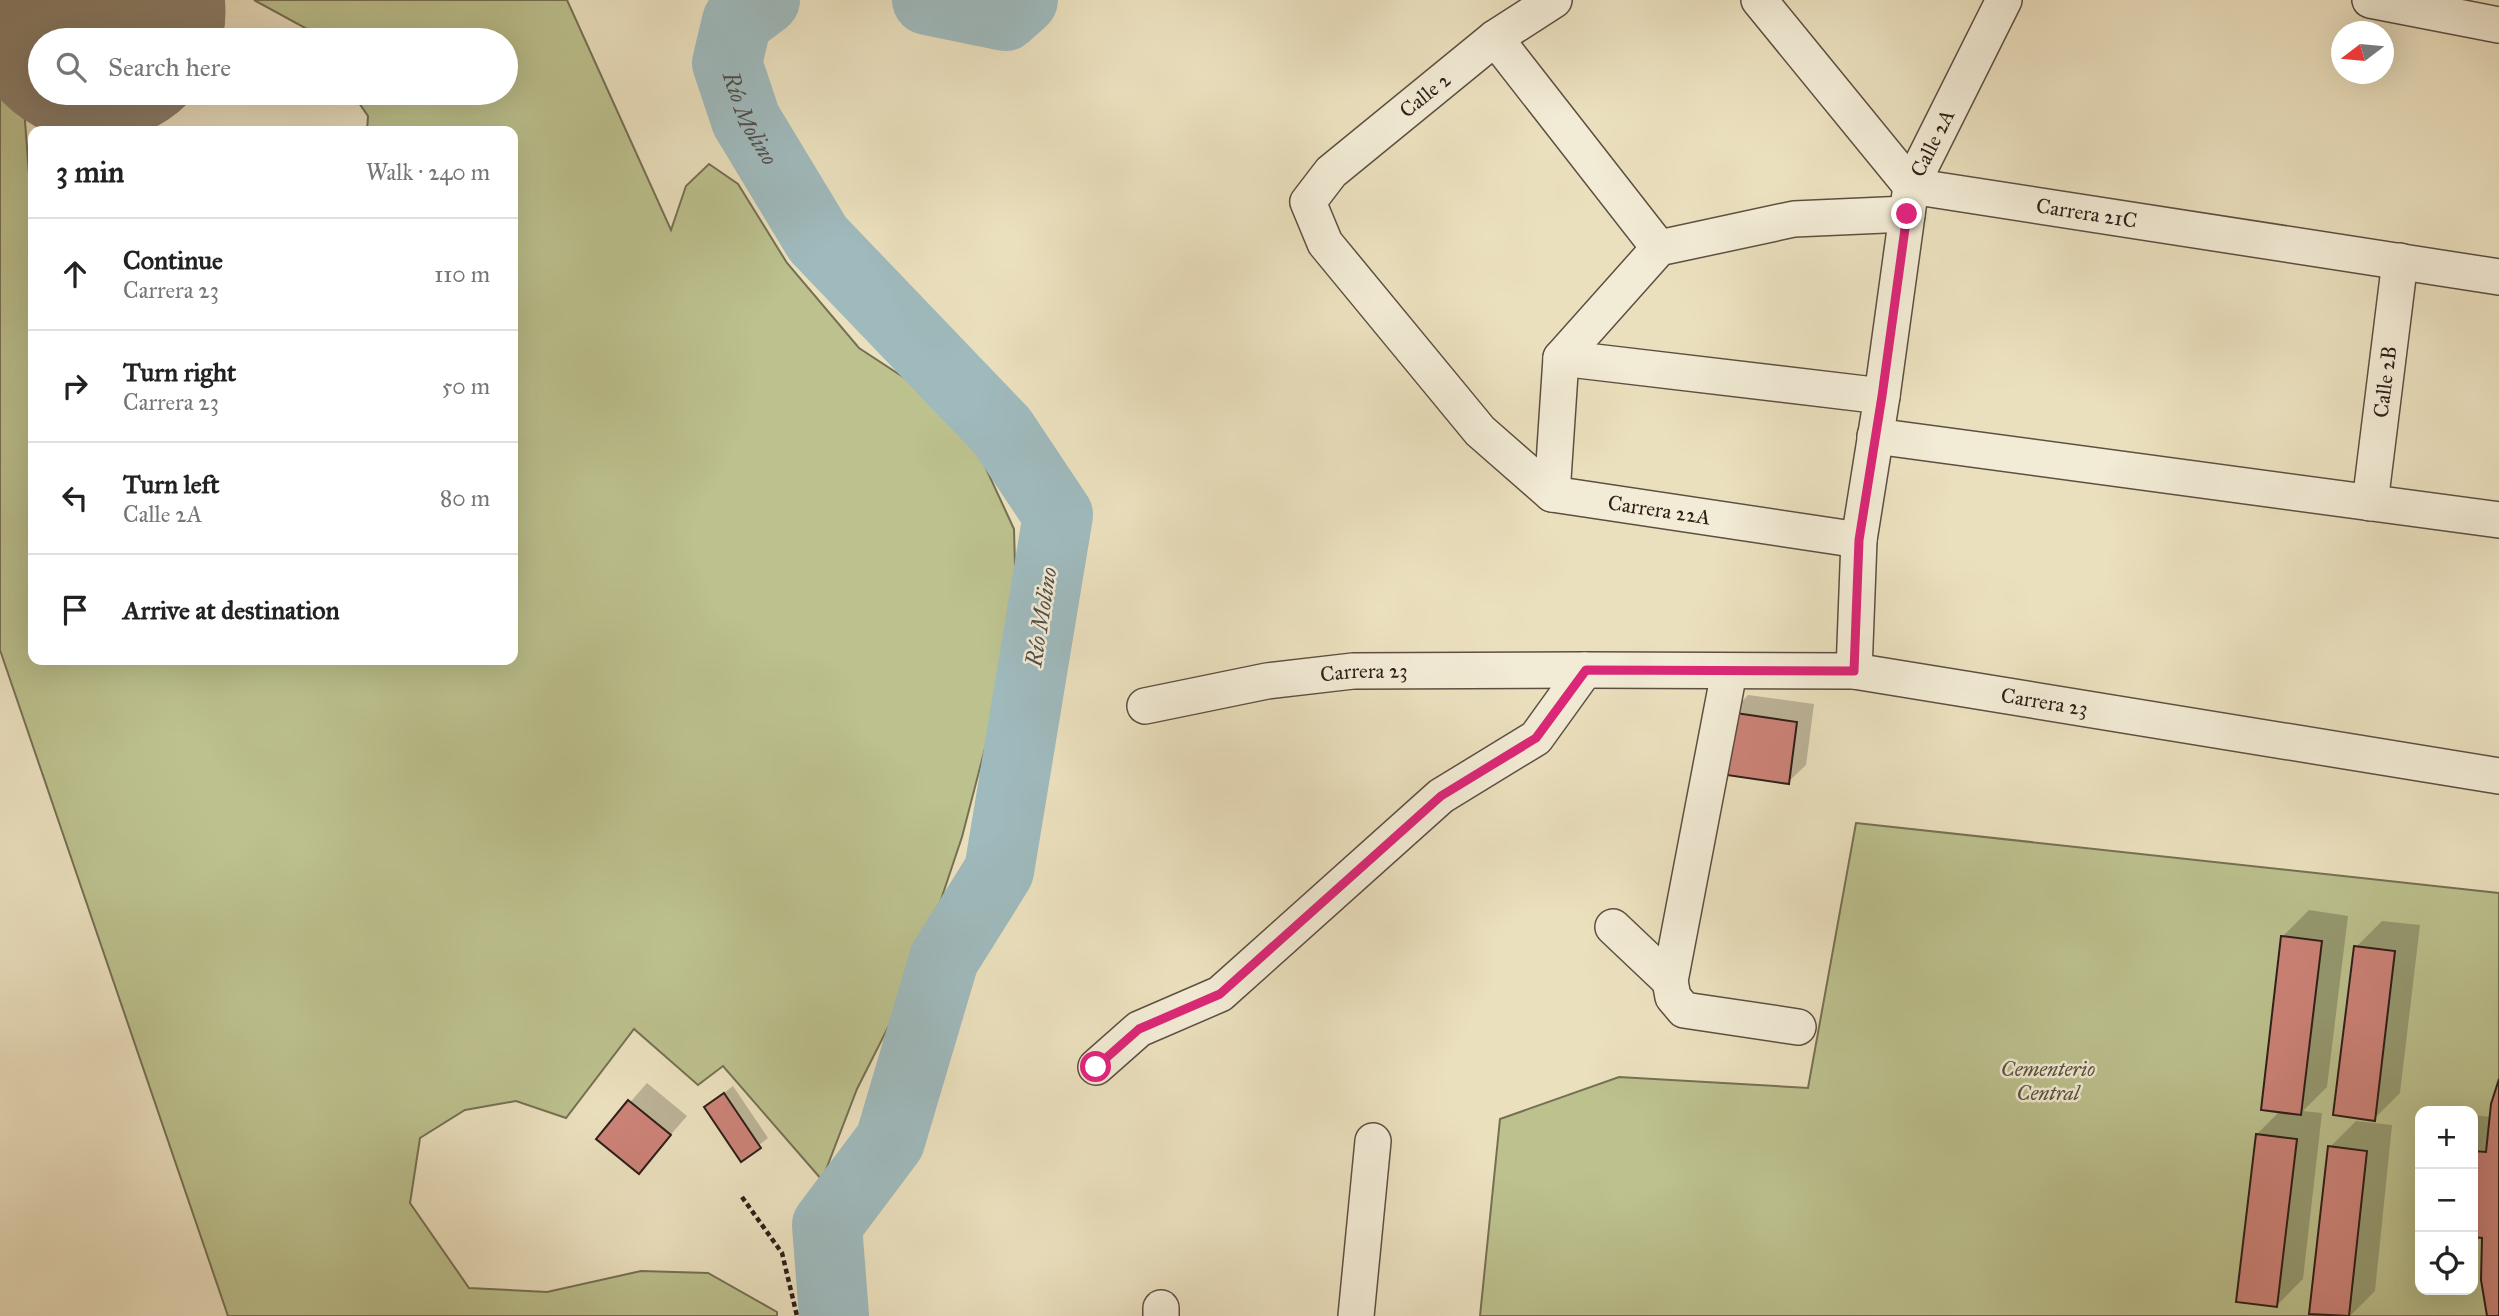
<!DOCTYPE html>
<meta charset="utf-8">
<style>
:root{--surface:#fff;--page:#f6f6f6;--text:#222;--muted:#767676;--line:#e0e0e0}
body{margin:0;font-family:"IM FELL Great Primer",serif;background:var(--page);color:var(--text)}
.controls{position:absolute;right:21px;bottom:21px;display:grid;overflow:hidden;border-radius:14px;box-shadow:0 7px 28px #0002}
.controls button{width:63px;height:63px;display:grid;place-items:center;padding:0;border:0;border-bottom:2px solid var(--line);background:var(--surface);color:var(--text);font:35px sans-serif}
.compass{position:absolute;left:2331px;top:21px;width:63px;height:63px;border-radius:50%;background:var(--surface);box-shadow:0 7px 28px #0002;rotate:254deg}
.stop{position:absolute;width:21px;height:21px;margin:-16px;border:5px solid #db2777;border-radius:50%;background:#fff}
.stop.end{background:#db2777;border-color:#fff;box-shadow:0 2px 7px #0008}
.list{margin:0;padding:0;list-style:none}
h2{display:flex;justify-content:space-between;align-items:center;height:91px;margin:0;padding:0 28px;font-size:30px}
h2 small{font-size:23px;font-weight:400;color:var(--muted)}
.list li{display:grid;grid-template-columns:46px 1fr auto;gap:21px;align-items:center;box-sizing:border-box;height:112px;padding:0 28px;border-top:2px solid var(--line)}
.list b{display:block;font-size:26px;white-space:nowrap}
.list p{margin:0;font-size:23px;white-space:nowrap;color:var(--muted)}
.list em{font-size:23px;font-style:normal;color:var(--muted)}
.icon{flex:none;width:38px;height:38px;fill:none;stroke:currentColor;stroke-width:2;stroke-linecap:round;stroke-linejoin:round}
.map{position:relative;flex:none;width:2499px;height:1316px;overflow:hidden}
.search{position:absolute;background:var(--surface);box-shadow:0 7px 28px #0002;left:28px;top:28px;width:490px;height:77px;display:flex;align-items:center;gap:18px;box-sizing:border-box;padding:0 24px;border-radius:38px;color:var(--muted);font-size:26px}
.panel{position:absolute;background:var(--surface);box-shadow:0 7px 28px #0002;left:28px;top:126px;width:490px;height:539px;border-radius:14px}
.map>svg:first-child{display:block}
.green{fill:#bcc18e;stroke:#757054;stroke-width:2;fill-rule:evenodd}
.shadow{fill:#0003}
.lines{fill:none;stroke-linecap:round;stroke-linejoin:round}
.river{stroke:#9fbabd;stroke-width:70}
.runway{stroke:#8c806c;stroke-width:259}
.building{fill:#cc8378;stroke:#2e1f19;stroke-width:2}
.minor-casing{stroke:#5d4f42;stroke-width:38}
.path{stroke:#2e1f19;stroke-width:4.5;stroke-dasharray:5 3.5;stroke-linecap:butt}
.minor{stroke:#f2ebd5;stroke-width:35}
.route{stroke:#db2777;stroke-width:9}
.labels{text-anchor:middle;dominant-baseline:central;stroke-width:5;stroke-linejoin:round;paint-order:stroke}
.street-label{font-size:21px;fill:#2e1f19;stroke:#f2ebd5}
.park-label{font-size:21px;font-style:italic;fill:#59503c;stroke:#f2ebd5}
.water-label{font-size:23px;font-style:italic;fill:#504e4a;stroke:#f2ebd5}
</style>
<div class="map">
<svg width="2499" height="1316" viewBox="0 0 2499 1316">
<rect width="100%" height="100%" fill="#ebe0be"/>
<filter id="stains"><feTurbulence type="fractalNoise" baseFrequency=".00286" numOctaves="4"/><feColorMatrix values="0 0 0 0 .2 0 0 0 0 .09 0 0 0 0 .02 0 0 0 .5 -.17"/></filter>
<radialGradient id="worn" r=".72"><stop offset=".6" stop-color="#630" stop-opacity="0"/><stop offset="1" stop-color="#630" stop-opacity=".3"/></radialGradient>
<g class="green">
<path d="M254,0H567L671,230L686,186L709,164L738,184L787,263L859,348L929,394L977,449L1014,529L1016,603L990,729L962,837L918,968L857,1089L822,1180L723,1066L698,1085L634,1029L566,1118L516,1101L465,1110L420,1138L410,1203L469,1288L547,1292L641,1271L708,1273L777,1312V1316H228L0,650V75L24,108L33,227V660H513V131H367L368,116L352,93H506V40H316L309,30Z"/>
<path d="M1856,823L2499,893V1316H1480L1500,1119L1619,1077L1808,1088ZM2420,1111H2473V1290H2420Z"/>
</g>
<g class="shadow">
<path d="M1748,695L1814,704L1806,765L1788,782L1731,713Z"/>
<path d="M2309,910L2348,916L2327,1087L2303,1111L2322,1113L2303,1279L2277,1305L2257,1134L2281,1110L2283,936Z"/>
<path d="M2382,921L2420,925L2400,1093L2374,1119L2356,947Z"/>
<path d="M647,1083L687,1116L639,1171L599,1138Z"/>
<path d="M2499,1085V1316H2489L2484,1236L2473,1235V1115L2491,1117Z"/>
<path d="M733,1086L768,1138L741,1159L706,1107Z"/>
<path d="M2356,1121L2392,1125L2375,1291L2350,1316L2311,1313L2330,1147Z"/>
</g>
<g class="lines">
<g class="river">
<path id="s1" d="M765,0L737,21L727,63L746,120L818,239L1002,431L1058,515L999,871L944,959L890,1141L827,1225L834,1316"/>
<path d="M927,0L1005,16L1023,0"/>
</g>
<path class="runway" d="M88,0L96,12"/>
</g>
<g class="building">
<path d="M1729,712L1797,722L1789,784L1720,774Z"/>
<path d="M2281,936L2322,941L2301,1115L2261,1110Z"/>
<path d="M2354,946L2395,951L2375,1121L2333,1115Z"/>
<path d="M2499,1079V1316H2487L2481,1280L2482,1238L2473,1237V1151L2486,1152L2491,1104Z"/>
<path d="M724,1093L761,1148L741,1162L704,1107Z"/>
<path d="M628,1100L671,1135L639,1174L596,1139Z"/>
<path d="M2256,1134L2297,1139L2277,1307L2236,1302Z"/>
<path d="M2328,1146L2367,1151L2349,1316L2309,1314Z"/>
</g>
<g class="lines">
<g class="minor-casing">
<g id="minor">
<path id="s2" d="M1554,0L1495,38L1331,172L1308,202L1325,243L1480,431L1552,494L1859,540"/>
<path id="s3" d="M1759,0L1911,186L2499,277"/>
<path d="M2370,0L2499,25"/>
<path d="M1495,38L1659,248"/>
<path d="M1561,358L1882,396"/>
<path d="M1875,436L2499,520"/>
<path d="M1552,494L1561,358L1659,248L1794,219L1907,214"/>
<path id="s4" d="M2370,503L2400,261"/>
<path id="s5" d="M1854,671L1859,540L1882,396L1911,186L2004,0"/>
<path d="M1729,672L1670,981L1673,997L1684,1010L1798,1027"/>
<path id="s6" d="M1145,706L1267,681L1353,671L1585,670L1854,671L2499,776"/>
<path d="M1613,927L1670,981"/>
<path d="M1096,1067L1139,1029L1220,994L1441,796L1536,738L1585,670"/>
<path d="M1161,1316V1308"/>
<path d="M1356,1316L1373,1141"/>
</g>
</g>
<path class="path" d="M742,1197L782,1253L797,1316"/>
<use href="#minor" class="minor"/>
</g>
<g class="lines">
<path class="route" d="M1096,1067L1139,1029L1220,994L1441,796L1536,738L1586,670L1854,671L1859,540L1882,396L1907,214"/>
</g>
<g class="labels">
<g class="street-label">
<text transform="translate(1425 95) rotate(-39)">Calle 2</text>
<text stroke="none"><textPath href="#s5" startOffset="537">Calle 2A</textPath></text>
<text stroke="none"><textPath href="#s3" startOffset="418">Carrera 21C</textPath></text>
<text stroke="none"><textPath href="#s4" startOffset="122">Calle 2B</textPath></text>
<text stroke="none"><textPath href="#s2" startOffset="812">Carrera 22A</textPath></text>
<text stroke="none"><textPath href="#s6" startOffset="222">Carrera 23</textPath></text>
<text stroke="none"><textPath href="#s6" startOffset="905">Carrera 23</textPath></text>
</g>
<g class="park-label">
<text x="2048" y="1069">Cementerio<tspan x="2048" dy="24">Central</tspan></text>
</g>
<g class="water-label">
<text stroke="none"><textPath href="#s1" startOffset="138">Río Molino</textPath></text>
<text transform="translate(1041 617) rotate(-81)">Río Molino</text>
</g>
</g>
<rect width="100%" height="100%" filter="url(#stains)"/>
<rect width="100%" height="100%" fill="url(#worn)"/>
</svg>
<div class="controls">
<button>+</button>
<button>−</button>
<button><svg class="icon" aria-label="locate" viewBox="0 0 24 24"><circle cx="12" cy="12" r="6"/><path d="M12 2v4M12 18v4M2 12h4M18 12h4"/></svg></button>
</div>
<svg class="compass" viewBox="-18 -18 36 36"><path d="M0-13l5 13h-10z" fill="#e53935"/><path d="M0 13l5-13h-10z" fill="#767676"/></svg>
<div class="stop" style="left:1096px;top:1067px"></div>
<div class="stop end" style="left:1907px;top:214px"></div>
<div class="search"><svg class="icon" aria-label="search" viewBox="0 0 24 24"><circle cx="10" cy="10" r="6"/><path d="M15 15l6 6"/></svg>Search here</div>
<section class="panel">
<h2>3 min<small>Walk · 240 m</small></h2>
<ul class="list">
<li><svg class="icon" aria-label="ahead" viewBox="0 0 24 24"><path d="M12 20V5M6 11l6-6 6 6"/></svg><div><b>Continue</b><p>Carrera 23</p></div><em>110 m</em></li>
<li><svg class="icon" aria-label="right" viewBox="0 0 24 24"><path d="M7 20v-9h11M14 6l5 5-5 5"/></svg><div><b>Turn right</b><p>Carrera 23</p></div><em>50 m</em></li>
<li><svg class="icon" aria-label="left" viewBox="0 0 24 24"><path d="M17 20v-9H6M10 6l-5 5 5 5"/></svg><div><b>Turn left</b><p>Calle 2A</p></div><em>80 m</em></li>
<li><svg class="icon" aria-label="arrive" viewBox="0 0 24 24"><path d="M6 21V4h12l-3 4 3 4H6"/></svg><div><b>Arrive at destination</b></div></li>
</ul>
</section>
</div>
